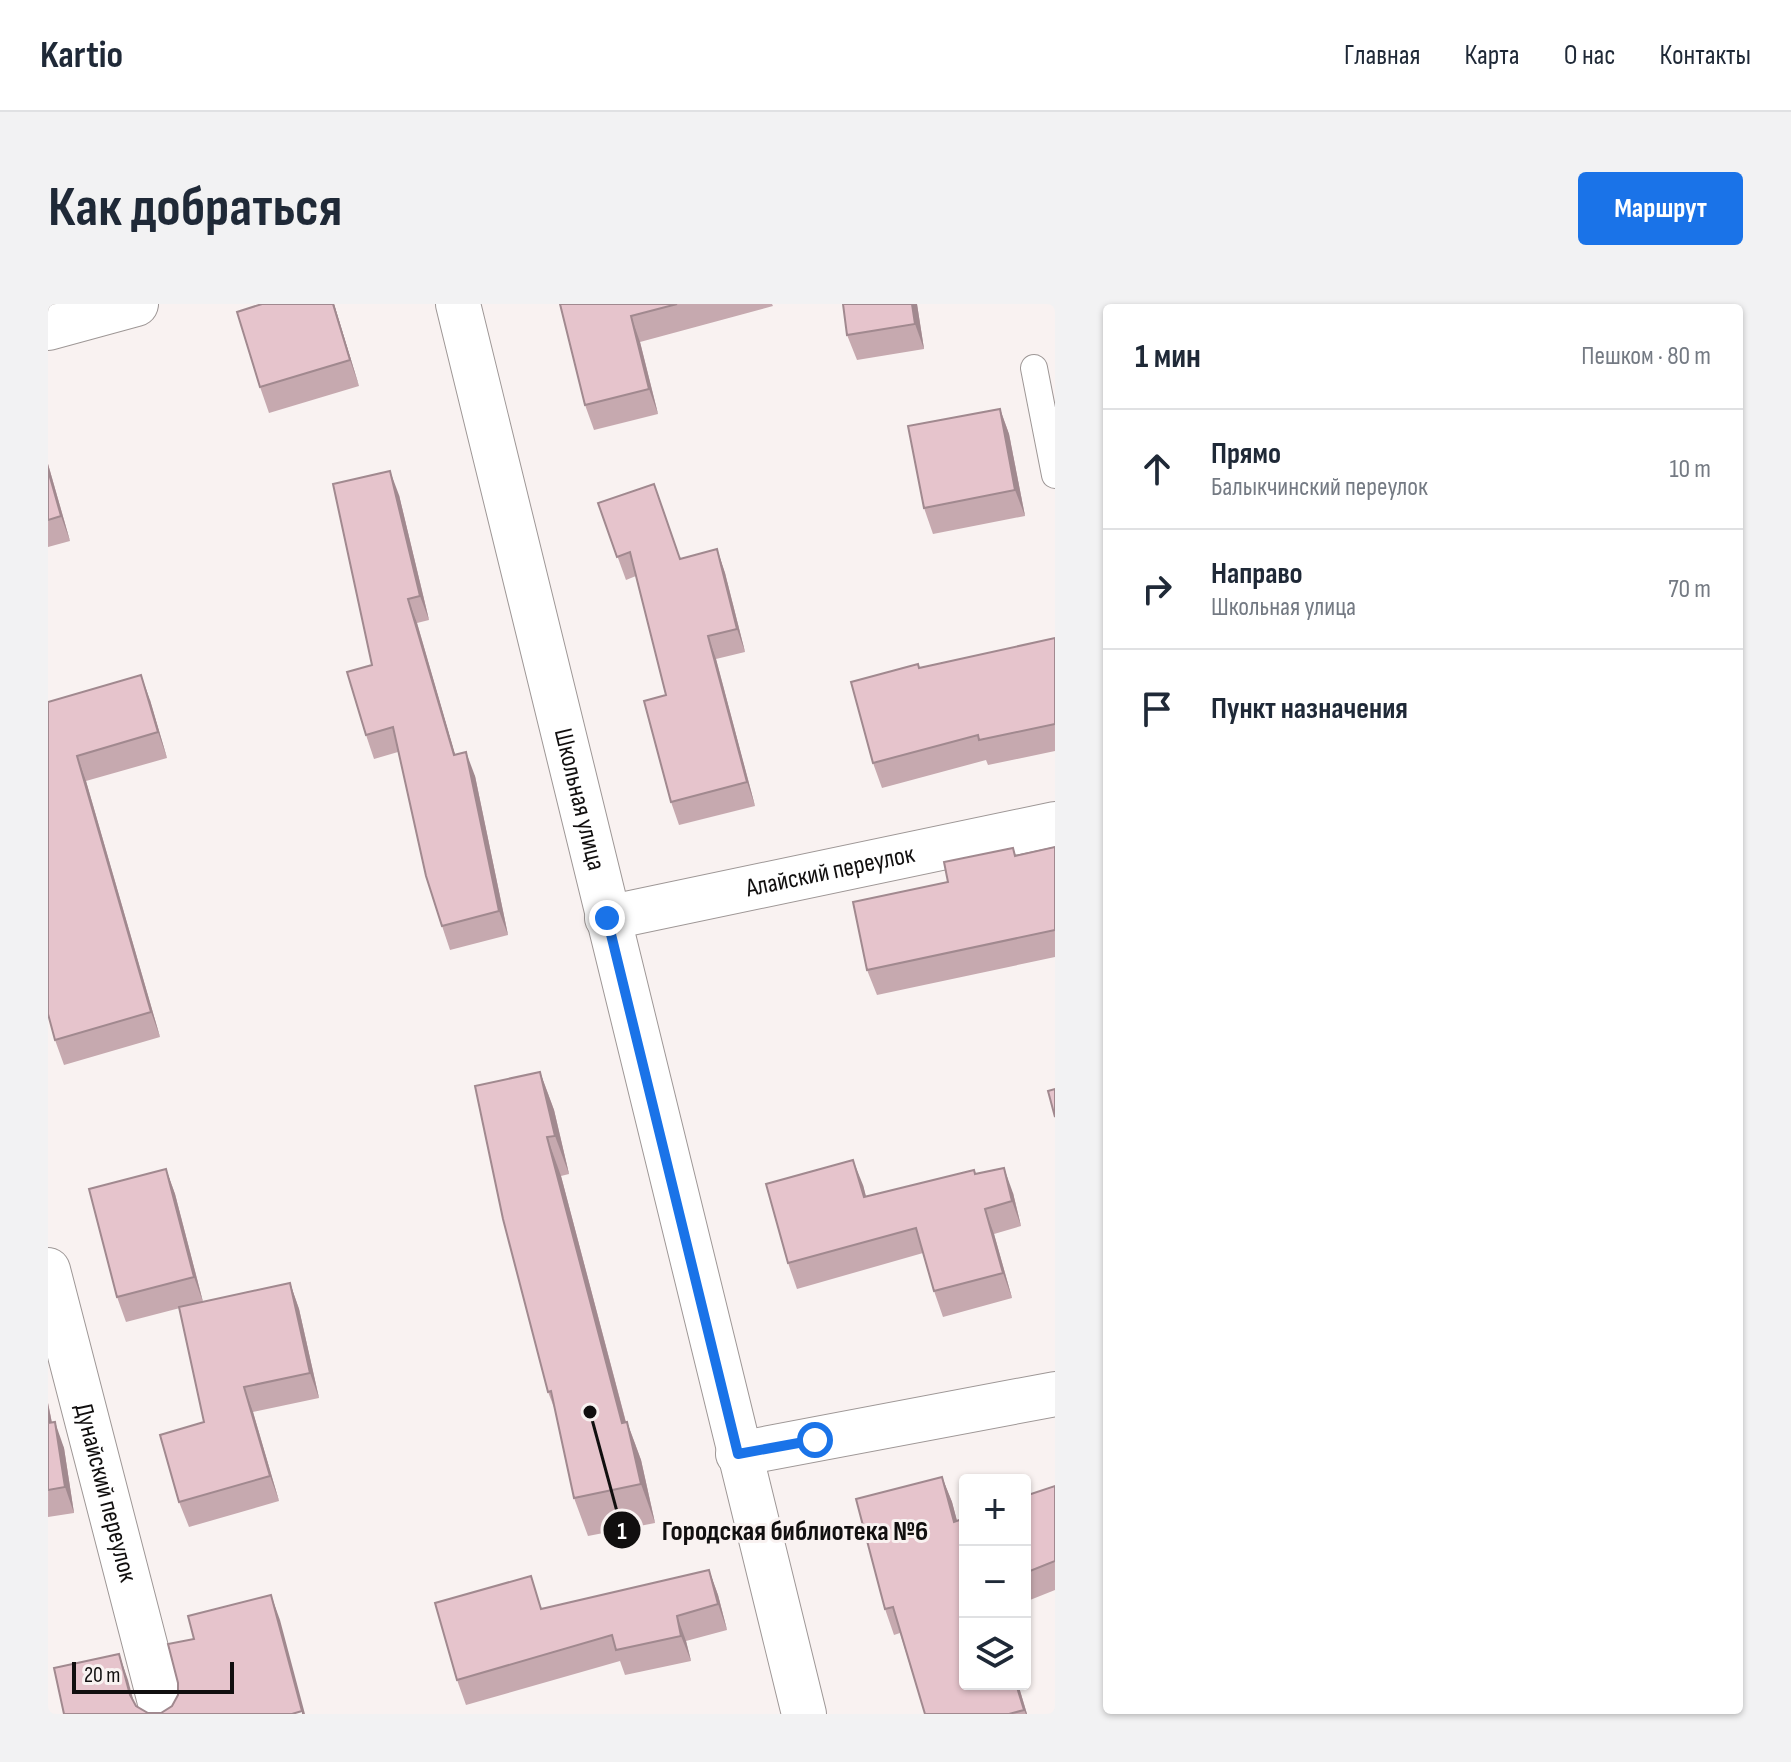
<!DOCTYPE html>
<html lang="ru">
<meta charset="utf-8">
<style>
:root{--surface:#fff;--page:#f2f2f3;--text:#1f2937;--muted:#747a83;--line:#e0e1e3;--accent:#1a73e8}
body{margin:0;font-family:"Sofia Sans Condensed",sans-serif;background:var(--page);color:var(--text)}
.controls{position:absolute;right:24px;bottom:24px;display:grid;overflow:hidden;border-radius:8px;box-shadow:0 2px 6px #0004}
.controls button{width:72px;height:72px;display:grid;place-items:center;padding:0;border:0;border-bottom:2px solid var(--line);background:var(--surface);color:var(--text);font:40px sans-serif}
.scale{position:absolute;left:24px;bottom:20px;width:162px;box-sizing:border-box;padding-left:8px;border:4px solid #110f0f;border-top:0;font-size:22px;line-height:28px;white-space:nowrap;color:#110f0f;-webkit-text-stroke:6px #f9f2f1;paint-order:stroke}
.stop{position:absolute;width:24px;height:24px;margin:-18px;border:6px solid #1a73e8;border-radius:50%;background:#fff}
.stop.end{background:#1a73e8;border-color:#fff;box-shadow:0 2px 8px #0008}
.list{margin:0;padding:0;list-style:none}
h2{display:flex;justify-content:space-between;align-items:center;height:104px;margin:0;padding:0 32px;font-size:34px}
h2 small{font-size:26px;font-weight:400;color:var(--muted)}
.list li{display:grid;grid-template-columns:52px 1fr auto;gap:24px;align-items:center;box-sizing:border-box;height:120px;padding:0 32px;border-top:2px solid var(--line)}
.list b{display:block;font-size:30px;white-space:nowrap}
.list p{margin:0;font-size:26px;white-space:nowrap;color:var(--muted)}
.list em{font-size:26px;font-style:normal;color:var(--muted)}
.icon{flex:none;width:44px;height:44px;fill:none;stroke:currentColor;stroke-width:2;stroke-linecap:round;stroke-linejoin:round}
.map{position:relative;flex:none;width:1007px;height:1410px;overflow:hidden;border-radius:8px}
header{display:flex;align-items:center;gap:48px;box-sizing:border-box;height:112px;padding:0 40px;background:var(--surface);border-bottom:2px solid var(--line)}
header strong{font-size:38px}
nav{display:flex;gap:44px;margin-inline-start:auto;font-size:28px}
.intro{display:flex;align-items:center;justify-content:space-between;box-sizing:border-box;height:192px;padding:0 48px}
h1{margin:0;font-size:56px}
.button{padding:20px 36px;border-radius:8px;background:var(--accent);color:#fff;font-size:28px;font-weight:700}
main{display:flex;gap:48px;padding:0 48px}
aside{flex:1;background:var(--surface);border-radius:8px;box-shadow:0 2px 6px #0004}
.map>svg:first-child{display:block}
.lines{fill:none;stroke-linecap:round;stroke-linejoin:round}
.lane-casing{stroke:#9e9796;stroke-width:28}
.street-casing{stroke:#9e9796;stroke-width:46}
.secondary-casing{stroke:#9e9796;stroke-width:46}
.lane{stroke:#fff;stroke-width:26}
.street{stroke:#fff;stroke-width:44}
.secondary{stroke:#fff;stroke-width:44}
.wall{fill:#c6a9af}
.shaded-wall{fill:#a1898f}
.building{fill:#e6c4cc;stroke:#a1898f;stroke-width:2}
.route{stroke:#1a73e8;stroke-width:10}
.labels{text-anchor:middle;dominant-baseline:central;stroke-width:6;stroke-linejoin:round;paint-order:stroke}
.street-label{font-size:26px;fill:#110f0f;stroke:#f9f2f1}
.leader{fill:none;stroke:#110f0f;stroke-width:3}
.callout-dot{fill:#110f0f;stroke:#f9f2f1;stroke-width:3}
.mark-label{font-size:24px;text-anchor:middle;font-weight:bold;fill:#fff}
.callout-label{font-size:28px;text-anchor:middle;font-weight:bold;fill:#110f0f;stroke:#f9f2f1;stroke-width:6;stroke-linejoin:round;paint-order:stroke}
</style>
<header>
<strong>Kartio</strong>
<nav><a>Главная</a><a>Карта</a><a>О нас</a><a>Контакты</a></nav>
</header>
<div class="intro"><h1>Как добраться</h1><a class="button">Маршрут</a></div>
<main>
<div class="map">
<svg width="1007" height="1410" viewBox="0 0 1007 1410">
<rect width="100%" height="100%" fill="#f9f2f1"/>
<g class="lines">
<g class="lane-casing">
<path id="lane" d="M986,64L1007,171"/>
</g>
<g class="street-casing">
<g id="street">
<path d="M0,24L88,0"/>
<path id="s1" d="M559,614L1007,520"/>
<path id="s2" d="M0,966L115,1410"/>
<path d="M690,1150L1007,1090"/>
</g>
</g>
<g class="secondary-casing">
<g id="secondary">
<path id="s3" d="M410,0L756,1410"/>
</g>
</g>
<use href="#lane" class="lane"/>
<use href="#street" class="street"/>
<use href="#secondary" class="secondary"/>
</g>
<g class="wall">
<path d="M214,0H286L311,82L221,109L212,83Z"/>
<path d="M512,0H724L725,2L592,38L610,110L546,126L537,101Z"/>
<path d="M795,0H869L876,45L809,56L799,31Z"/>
<path d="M952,105L961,130L977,212L885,230L876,204Z"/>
<path d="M0,160L22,237L0,243Z"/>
<path d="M351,191L381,316L369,319L407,451L427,472L460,631L402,646L394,622L350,448L326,455L318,431L324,361Z"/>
<path d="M550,199L632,255L669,245L677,269L697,348L668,355L707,502L631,521L623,498L618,391L588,272L578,276Z"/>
<path d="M1007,334V447L940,461L938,456L834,484L825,459L871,364Z"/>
<path d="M102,396L119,454L38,477L112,733L16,761L7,736L0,398Z"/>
<path d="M1007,543V653L829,691L819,666L900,578L965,544L968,552Z"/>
<path d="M492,768L506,806L521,870L513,872L578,1118H579L593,1156L607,1219L540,1232L526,1194L507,1106L500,1088Z"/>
<path d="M118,865L127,890L155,998L242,979L251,1005L271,1094L205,1108L231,1197L141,1223L131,1198L156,1118L132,1004L78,1018L69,993Z"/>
<path d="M928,870L965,889L973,922L946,930L964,994L895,1013L886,987L875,949L749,985L740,959L815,881L818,893Z"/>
<path d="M0,1099L4,1119L16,1144L26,1209L0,1213Z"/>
<path d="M894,1173L904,1198L909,1217L970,1380L979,1410H877L852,1329L846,1331L837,1305Z"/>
<path d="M1007,1182V1286L977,1298V1192Z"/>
<path d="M661,1266L670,1291L679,1326L638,1337L643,1357L577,1371L572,1357L418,1401L409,1376L495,1305Z"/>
</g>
<g class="shaded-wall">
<path d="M285,0H286L311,82L302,56Z"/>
<path d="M864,0H869L876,45L867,20Z"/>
<path d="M583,12L592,38L610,110L601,85Z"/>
<path d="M952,105L961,130L977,212L967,186Z"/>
<path d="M0,160L22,237L13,212L0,166Z"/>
<path d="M342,167L351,191L381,316L372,292Z"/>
<path d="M669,245L677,269L697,348L689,325Z"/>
<path d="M360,295L369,319L414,474L406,451Z"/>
<path d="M660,332L668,355L707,502L699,478Z"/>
<path d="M93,371L102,396L119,454L110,428Z"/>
<path d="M418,448L427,472L460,631L451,607Z"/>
<path d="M29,452L38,477L112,733L103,708Z"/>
<path d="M492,768L506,806L521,870L507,832Z"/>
<path d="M499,833L513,872L588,1157L574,1119Z"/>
<path d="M805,856L815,881L825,919L816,893Z"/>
<path d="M956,864L965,889L973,922L964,897Z"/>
<path d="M118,865L127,890L155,998L146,973Z"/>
<path d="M937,905L946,930L964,994L955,969Z"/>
<path d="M242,979L251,1005L271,1094L262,1069Z"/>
<path d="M196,1083L205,1108L231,1197L222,1172Z"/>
<path d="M0,1099L9,1145L0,1118Z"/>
<path d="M7,1118L16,1144L26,1209L17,1183Z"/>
<path d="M579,1118L593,1156L607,1219L593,1180Z"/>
<path d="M894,1173L904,1198L916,1243L906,1218Z"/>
<path d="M661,1266L670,1291L679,1326L670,1300Z"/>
<path d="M223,1291L232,1316L257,1410H254V1407Z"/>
<path d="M629,1312L638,1337L643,1357L633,1332Z"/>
<path d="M71,1350L80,1376L89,1410L82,1391Z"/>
<path d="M968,1380H970L979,1410H978L976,1406Z"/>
</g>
<g class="building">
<path d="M214,0H285L302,56L212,83L189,8Z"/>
<path d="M512,0H629L583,12L601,85L537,101Z"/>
<path d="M795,0H864L867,20L799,31Z"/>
<path d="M952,105L967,186L876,204L860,122Z"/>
<path d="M0,166L13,212L0,216Z"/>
<path d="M342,167L372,292L360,295L406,451L418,448L451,607L394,622L378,572L345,423L318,431L299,368L324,361L285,180Z"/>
<path d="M606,180L632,255L669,245L689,325L660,332L699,478L623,498L596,397L618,391L582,248L569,253L550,199Z"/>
<path d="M1007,334V420L931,436L930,431L825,459L803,378L870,360L871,364Z"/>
<path d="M93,371L110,428L29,452L103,708L7,736L0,710V398Z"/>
<path d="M1007,543V626L819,666L805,598L900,578L896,558L965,544L967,552Z"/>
<path d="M492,768L507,832L499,833L574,1119L579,1118L593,1180L526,1194L503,1087L500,1088L455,915L427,782Z"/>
<path d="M1007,785V813L1000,787Z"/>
<path d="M805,856L816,893L926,866L927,870L956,864L964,897L937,905L955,969L886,987L868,924L740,959L718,880Z"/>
<path d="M118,865L146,973L69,993L41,885Z"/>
<path d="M242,979L262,1069L196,1083L222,1172L131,1198L112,1131L156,1118L131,1003Z"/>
<path d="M0,1118V1119L7,1118L17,1183L0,1186Z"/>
<path d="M894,1173L906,1218L917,1214V1380H968L976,1406L961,1410H877L845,1303L837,1305L808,1195Z"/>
<path d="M1007,1182V1257L977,1269V1192Z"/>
<path d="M661,1266L670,1300L629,1312L633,1332L568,1346L564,1331L409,1376L387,1299L483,1272L493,1305Z"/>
<path d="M223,1291L254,1407L244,1410H16L6,1364L71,1350L82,1391L88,1402L100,1409H113L124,1402L130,1391V1379L120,1340L146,1335L140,1312Z"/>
</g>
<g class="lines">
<path class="route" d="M559,614L690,1150L767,1136"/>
</g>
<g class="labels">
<g class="street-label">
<text stroke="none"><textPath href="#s3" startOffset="510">Школьная улица</textPath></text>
<text stroke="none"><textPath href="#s1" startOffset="228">Алайский переулок</textPath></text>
<text stroke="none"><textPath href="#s2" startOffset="230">Дунайский переулок</textPath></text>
</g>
</g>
<path class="leader" d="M542 1108L574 1226"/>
<g class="callout-dot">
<circle cx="542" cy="1108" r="8"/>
<circle cx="574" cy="1226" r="20"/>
</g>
<g class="mark-label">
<text x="574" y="1235">1</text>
</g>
<g class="callout-label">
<text x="747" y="1236">Городская библиотека №6</text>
</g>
</svg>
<div class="controls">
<button>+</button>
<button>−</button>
<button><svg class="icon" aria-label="layers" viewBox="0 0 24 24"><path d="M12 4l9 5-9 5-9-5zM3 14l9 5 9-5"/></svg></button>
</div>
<div class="scale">20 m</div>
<div class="stop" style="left:767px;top:1136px"></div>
<div class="stop end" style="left:559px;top:614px"></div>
</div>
<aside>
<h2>1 мин<small>Пешком · 80 m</small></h2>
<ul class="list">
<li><svg class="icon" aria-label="ahead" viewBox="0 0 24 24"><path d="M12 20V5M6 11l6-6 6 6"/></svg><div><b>Прямо</b><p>Балыкчинский переулок</p></div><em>10 m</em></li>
<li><svg class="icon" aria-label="right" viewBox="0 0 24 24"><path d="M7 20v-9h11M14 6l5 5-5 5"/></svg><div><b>Направо</b><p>Школьная улица</p></div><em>70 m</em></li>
<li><svg class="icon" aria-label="arrive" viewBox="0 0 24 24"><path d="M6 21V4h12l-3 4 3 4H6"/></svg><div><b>Пункт назначения</b></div></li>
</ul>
</aside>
</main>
